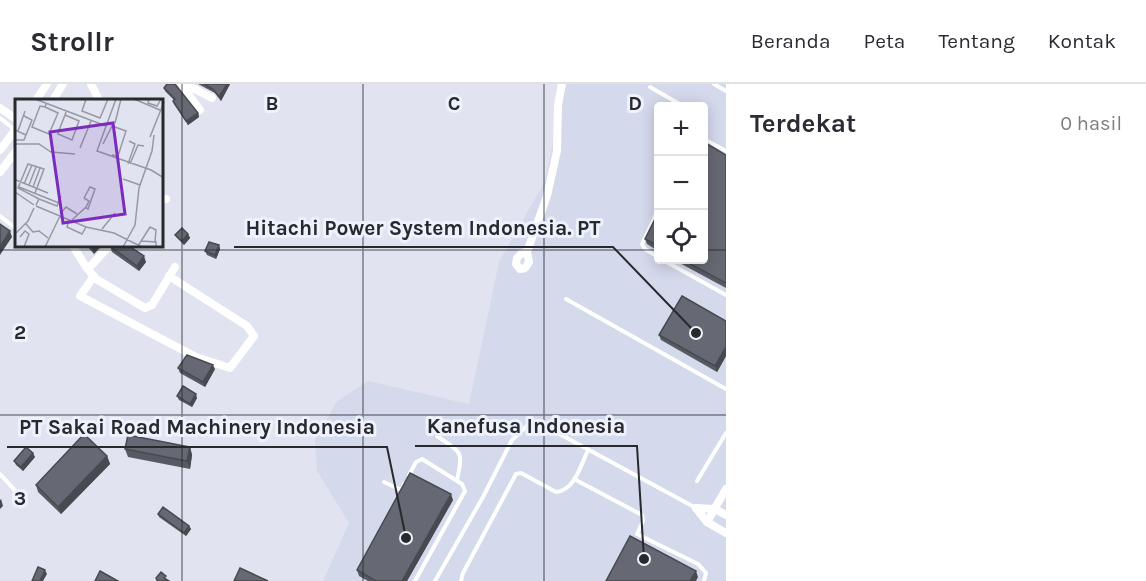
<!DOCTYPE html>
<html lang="id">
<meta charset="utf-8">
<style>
:root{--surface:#fff;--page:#f2f2f3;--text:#2b2b33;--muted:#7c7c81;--line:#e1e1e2}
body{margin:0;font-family:Karla,sans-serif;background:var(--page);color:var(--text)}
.controls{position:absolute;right:18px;top:18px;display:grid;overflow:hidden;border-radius:6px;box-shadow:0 3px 15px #0003}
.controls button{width:54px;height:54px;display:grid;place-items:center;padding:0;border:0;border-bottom:2px solid var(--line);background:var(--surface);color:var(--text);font:30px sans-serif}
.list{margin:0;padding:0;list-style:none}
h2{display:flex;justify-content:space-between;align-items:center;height:78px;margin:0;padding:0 24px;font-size:26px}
h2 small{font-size:20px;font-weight:400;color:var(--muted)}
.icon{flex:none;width:33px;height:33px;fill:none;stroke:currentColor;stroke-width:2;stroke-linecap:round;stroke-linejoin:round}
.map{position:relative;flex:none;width:726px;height:497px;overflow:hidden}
header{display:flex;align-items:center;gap:36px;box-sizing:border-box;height:84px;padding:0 30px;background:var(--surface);border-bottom:2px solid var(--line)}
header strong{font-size:28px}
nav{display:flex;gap:33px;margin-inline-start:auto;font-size:21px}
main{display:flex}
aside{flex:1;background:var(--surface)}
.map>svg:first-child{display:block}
.built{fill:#d4d9ec;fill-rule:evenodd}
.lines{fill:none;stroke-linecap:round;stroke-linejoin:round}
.service{stroke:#fff;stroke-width:4}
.minor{stroke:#fff;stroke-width:8}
.wall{fill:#585a63}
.shaded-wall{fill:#474a50}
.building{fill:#666973;stroke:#474a50;stroke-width:1.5}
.grid{fill:none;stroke:#27292d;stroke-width:1.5;stroke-opacity:0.55}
.inset-road{fill:none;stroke:#9799a2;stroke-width:1.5}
.view{fill:#7b2cbf;fill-opacity:0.15;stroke:#7b2cbf;stroke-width:3}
.inset-edge{fill:none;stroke:#27292d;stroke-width:3}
.grid-label{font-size:20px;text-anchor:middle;font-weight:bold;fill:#27292d;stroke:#eef2fe;stroke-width:6;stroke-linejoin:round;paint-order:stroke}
.leader{fill:none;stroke:#27292d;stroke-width:2}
.callout-dot{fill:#27292d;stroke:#eef2fe;stroke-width:2}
.callout-label{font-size:21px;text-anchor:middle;font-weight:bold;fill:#27292d;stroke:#eef2fe;stroke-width:6;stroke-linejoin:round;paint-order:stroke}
</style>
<header>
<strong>Strollr</strong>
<nav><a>Beranda</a><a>Peta</a><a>Tentang</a><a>Kontak</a></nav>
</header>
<main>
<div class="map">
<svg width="726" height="497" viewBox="0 0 726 497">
<rect width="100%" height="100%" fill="#e1e4f0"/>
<path class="built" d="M565,0H726V497H323L349,439L317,387L315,356L337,317L368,297L469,320L499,178L545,97ZM658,22H704V176H658Z"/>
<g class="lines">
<g class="service">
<path d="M714,0L726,7"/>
<path d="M650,3L683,22"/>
<path d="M0,34L15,46"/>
<path d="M704,35L705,40L704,55"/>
<path d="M704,55L726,67"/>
<path d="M658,126L642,160L645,165L658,173"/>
<path d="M0,132L14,143"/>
<path d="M663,176L726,211"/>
<path d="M566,215L726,305"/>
<path d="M437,352C461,369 464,366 457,396"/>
<path d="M0,390L24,416"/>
<path d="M409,391L416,378L422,375L462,400L465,407L415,497"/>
<path d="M574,395L642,431L643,437L637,450L698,480L706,489L704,497"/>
<path d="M697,397L726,349"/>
<path d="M384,398L399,405H402L404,400"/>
<path d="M435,497L483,413L512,356L528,341L534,339L543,341L696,424"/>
<path d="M461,497L463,489L516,390L521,389L556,408C575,406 581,381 588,366"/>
</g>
<g class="minor">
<path d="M91,0L99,16"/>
<path d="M181,0L200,26"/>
<path d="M185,0L212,14"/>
<path d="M36,16L47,0"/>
<path d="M53,16L63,0"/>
<path d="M0,24L16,35"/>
<path d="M0,66L16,45"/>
<path d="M0,88L16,67"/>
<path d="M162,115H166"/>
<path d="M73,162L86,183L96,195L145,224L152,221L175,183"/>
<path d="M527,168L522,169L517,174L516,180L520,185L525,184L529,178L527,168L547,112L557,67L558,21L562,0"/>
<path d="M88,185L109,162"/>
<path d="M94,192L80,212L196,273L230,284L254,252L247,242L169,192"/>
<path d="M696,424L707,438L726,449"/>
<path d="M696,424L715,425L726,431"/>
<path d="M707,438L726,405"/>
</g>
</g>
<g class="wall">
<path d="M198,0H230L221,17L215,9Z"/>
<path d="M176,1L198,29L199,33L188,41L174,20L173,17L174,16L165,7L164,4Z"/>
<path d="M726,71V204L674,176H704Z"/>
<path d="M658,129V167L647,160L645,155Z"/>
<path d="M188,150L190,154L184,161L177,154L175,151Z"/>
<path d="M219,161L220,165L216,175L207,171L205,167Z"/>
<path d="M87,162H101L94,170Z"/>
<path d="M110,162L146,178L139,187L112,168Z"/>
<path d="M726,237V272L717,288L661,256L659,251Z"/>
<path d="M178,284L215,285L205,303L180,289Z"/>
<path d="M177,312L197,314L192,323L179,316Z"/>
<path d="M190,363L192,371L190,385L128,373L125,365Z"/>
<path d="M107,372L110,380L61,430L38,408L36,401Z"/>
<path d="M35,373L23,387L16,381L14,377Z"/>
<path d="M453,416L407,497H368L359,492L357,486Z"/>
<path d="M158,430L189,442L191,445L186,452L159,433Z"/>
</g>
<g class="shaded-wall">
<path d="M227,0H230L221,17L219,13Z"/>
<path d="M198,29L199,33L188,41L186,37Z"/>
<path d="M10,147L12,153L0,171V163Z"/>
<path d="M188,150L190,154L184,161L182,157Z"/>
<path d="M219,161L220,165L216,175L215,171Z"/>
<path d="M94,162H101L94,170L92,164Z"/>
<path d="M144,172L146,178L139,187L137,182Z"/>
<path d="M726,263V272L717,288L715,282Z"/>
<path d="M213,281L215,285L205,303L203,298Z"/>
<path d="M196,310L197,314L192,323L190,320Z"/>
<path d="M190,363L192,371L190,385L187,377Z"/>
<path d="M33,369L35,373L23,387L21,383Z"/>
<path d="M107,372L110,380L61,430L58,423Z"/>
<path d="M451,410L453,416L407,497H402Z"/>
<path d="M1,415L3,422L0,425V416Z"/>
<path d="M189,442L191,445L186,452L184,449Z"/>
<path d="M45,486L47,490L43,497H40Z"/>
<path d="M696,487L698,493L696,497H690Z"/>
</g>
<g class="building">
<path d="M167,0H175L198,29L186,37L173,17L175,15L164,4Z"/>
<path d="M204,0H227L219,13L213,5Z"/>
<path d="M704,58L726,71V199L683,176H704Z"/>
<path d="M658,129V162L645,155Z"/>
<path d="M0,140L10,147L0,163Z"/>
<path d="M182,144L188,150L182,157L175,151Z"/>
<path d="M209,158L219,161L215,171L205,167Z"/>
<path d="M110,162H129L144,172L137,182Z"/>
<path d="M682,212L726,237V263L715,282L659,251Z"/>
<path d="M187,271L213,281L203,298L178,284Z"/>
<path d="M183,302L196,310L190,320L177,312Z"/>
<path d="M84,350L107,372L58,423L36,401Z"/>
<path d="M128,351L190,363L187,377L125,365Z"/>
<path d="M26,363L33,369L21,383L14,377Z"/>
<path d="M410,389L451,410L402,497H376L357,486Z"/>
<path d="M163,423L189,442L184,449L158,430Z"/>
<path d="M630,452L696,487L690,497H606Z"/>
<path d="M38,483L45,486L40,497H32Z"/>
<path d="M240,484L268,497H234Z"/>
<path d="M100,487L118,497H95Z"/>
<path d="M161,488L166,492L164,494L169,497H157V496L156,494Z"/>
</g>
<path class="grid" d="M182,0V497M363,0V497M544,0V497M0,166H658M704,166H726M0,331H726"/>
<g transform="translate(15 15)">
<rect width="148" height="148" fill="#e1e4f0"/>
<path class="inset-road" d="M20,0L91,27M71,0L67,12L85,19L93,0M101,0L82,52L136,71L149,79M119,0L145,11M134,0L133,4L142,7L146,0M30,8L25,7L17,28L34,35L43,14L30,8L31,5M50,16L64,22L57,41L43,35V34L50,16L51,13M9,17L17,21L11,36M100,24L106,0M0,31L11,36L9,41H0M3,32L10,12M135,38L149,3M0,45H24L36,53L60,55M88,45L97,27L111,32L103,57L97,56M65,49L76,22M113,65L120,45L114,42M115,65L123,46L129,47M108,80L125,86M1,81L33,94M9,85L17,66M14,86L21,68M4,88L44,104M18,88L25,69M0,93L19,106M20,94L29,70L13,65L3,89L24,100M69,99L75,88L80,90L73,110L71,109M21,106L24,100L42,107L46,97M21,107L71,128L99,134L127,148M45,115L51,108L62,115M54,121L52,128L67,135L71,128M57,121L71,108L74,102L69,99M11,125L18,133L24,132L33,139M87,130L100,114M1,134L13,122L19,109M5,138L10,132L14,135L9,148M126,142L141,143V148M123,147L135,128L141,131L140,143M30,148L45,117M108,148L120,126L124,89L137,52L139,36"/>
<path class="view" d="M98,24L110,115L48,124L35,33Z"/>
<rect width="148" height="148" class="inset-edge"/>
</g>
<g class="grid-label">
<text x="272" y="26">B</text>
<text x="454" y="26">C</text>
<text x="635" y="26">D</text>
<text x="20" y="255">2</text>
<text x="20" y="421">3</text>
</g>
<path class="leader" d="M696 249L613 163H234M644 475L637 362H415M406 454L387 363H7"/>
<g class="callout-dot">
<circle cx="696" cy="249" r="6"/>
<circle cx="644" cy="475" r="6"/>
<circle cx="406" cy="454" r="6"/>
</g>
<g class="callout-label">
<text x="423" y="151">Hitachi Power System Indonesia. PT</text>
<text x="526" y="349">Kanefusa Indonesia</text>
<text x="197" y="350">PT Sakai Road Machinery Indonesia</text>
</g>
</svg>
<div class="controls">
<button>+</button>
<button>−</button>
<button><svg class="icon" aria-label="locate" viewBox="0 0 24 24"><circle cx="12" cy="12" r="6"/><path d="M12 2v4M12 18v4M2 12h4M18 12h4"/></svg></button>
</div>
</div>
<aside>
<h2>Terdekat<small>0 hasil</small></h2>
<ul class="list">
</ul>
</aside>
</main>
